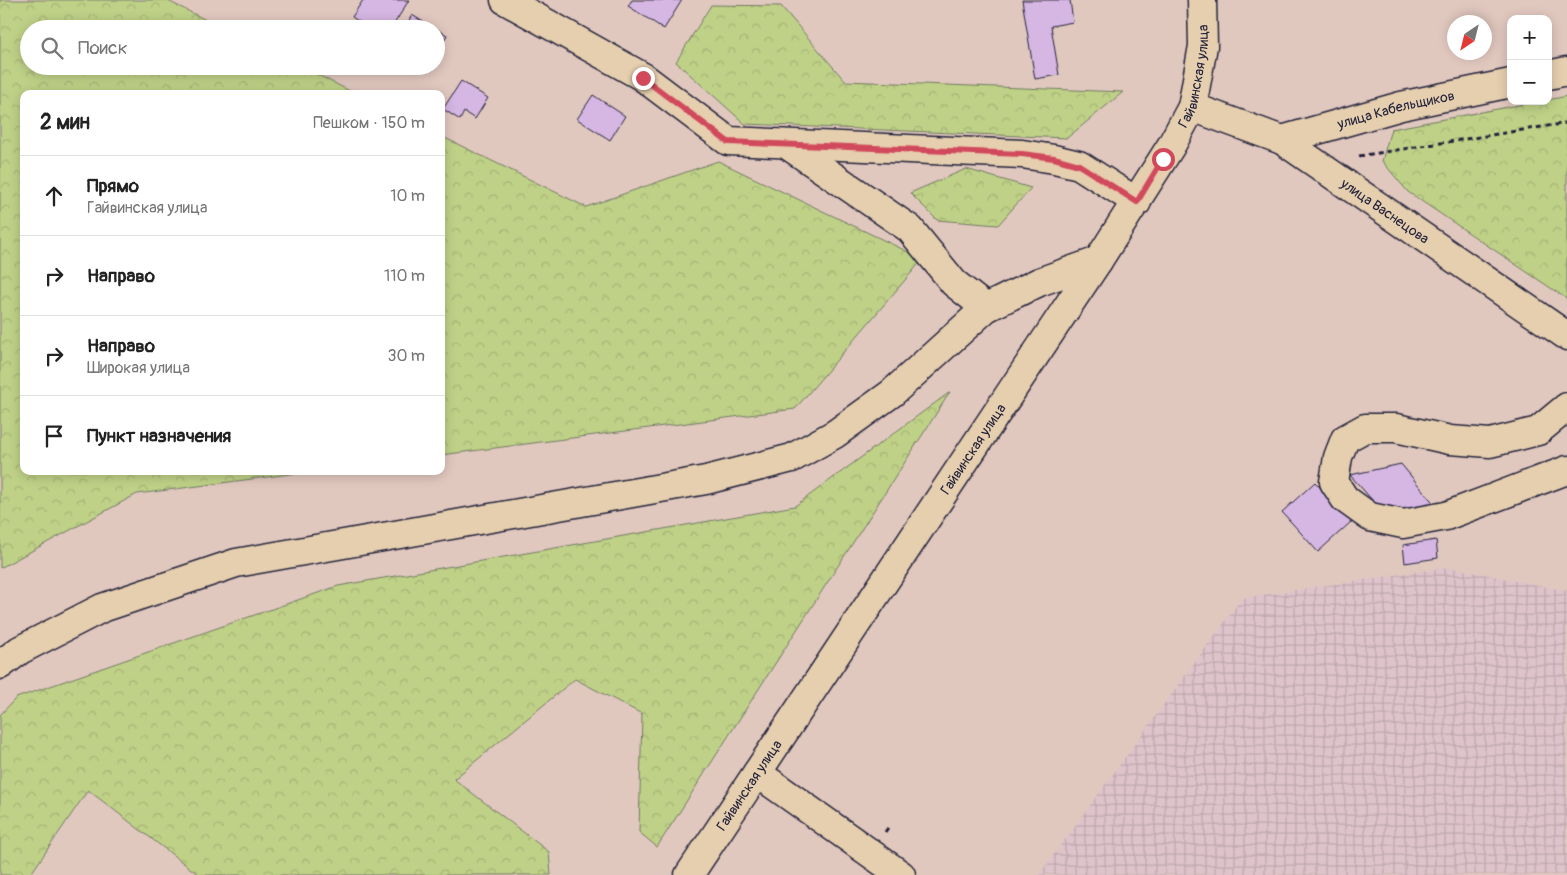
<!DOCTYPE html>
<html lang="ru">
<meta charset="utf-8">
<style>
:root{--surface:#fff;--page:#f2f2f2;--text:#222;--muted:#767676;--line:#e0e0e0}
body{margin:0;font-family:Pangolin,sans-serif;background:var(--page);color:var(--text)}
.controls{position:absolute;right:15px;top:15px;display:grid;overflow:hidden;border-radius:10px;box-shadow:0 2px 12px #0003}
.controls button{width:45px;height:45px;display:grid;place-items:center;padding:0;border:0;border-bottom:1px solid var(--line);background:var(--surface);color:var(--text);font:25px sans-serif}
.compass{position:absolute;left:1447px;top:15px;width:45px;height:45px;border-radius:50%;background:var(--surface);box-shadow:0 2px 12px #0003;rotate:215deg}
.stop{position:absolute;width:15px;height:15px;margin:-11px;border:4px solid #d1495b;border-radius:50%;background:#fff}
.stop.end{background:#d1495b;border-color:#fff;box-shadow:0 1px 5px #0008}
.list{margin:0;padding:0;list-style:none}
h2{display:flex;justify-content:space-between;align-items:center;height:65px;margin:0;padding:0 20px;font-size:21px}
h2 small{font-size:16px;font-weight:400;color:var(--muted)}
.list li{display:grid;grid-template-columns:32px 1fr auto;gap:15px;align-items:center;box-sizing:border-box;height:80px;padding:0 20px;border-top:1px solid var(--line)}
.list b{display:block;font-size:19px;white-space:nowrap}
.list p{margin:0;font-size:16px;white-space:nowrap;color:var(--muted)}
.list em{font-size:16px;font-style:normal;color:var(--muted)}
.icon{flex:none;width:28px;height:28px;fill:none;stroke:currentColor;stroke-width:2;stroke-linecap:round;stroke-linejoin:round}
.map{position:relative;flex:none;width:1567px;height:875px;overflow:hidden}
.search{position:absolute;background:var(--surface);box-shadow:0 2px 12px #0003;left:20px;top:20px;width:425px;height:55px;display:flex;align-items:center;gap:12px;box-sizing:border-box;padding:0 18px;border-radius:28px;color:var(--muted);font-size:19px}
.panel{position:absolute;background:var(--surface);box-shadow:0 2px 12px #0003;left:20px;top:90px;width:425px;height:385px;border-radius:10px}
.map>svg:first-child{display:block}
.industrial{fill:url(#industrial-grid)}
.forest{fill:url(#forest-crowns);stroke:#707a61}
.building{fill:#d6b6e3;stroke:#22223b}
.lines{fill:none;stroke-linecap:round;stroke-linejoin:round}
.minor-casing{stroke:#22223b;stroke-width:31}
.major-casing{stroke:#22223b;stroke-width:31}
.path{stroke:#22223b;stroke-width:3;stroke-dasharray:5 4;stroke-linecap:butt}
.minor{stroke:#e6cfaf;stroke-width:28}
.major{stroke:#e6cfaf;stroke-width:28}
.route{stroke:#d1495b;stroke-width:6}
.labels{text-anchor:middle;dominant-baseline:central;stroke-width:4;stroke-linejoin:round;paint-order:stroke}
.street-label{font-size:14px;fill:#22223b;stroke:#e6cfaf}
</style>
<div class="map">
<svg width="1567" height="875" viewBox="0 0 1567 875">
<defs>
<pattern id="industrial-grid" width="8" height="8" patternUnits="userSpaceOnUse" patternTransform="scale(1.25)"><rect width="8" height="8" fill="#dec3ca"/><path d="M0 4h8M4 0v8" fill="none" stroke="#bea7ae"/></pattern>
<pattern id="forest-crowns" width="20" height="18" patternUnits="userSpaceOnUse" patternTransform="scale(1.25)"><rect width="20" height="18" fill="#bfd187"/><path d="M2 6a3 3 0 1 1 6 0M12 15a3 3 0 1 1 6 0" fill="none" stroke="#a4b375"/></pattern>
</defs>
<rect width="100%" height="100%" fill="#e1c8bf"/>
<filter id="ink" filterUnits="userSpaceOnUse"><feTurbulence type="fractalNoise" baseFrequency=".02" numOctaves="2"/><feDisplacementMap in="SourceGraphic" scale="10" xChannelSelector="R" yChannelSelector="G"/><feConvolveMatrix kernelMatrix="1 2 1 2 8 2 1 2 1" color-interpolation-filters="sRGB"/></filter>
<g filter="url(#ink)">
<path class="industrial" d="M1448,567L1567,591V875H1039L1242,598Z"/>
<g class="forest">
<path d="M0,0H166L224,29H29V66H300L356,94H24V471H313L137,494L0,568Z"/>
<path d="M711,5L781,6L845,81L1123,92L1067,138L745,124L676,62Z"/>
<path d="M1567,96V299L1408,192L1382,161L1391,129L1540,101H1548V100Z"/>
<path d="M441,136L586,207L718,161L923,259L795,409L441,455Z"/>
<path d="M966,169L1031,188L998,225L937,220L910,193Z"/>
<path d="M950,392L657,847L639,832L642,714L575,679L454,779L549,852L551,875H199L88,790L30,875H0V715L16,698L338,586L795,506Z"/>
</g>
<g class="building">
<path d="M363,0H409L391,29H370L352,17Z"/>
<path d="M632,0H682L664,29L628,6Z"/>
<path d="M1022,0H1070L1073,22L1051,26L1059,75L1035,79Z"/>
<path d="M412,15L435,29H404Z"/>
<path d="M436,29L447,35L436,54Z"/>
<path d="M461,81L488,98L475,119L464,112L460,120L443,109Z"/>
<path d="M593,95L625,116L610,140L577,119Z"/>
<path d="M1401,464L1440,511L1389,519L1350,475Z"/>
<path d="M1315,482L1352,521L1318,552L1282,512Z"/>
<path d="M1436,540L1438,558L1405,563L1403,545Z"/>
</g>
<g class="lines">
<g class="minor-casing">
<g id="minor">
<path d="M505,0L643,77L728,141L1022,154L1054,159L1079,165L1137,202"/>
<path d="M1548,75L1567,71"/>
<path id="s1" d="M1192,107L1282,140L1567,336"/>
<path id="s2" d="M1282,140L1401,106L1511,83"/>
<path d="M786,144L910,229L954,283L986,308"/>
<path d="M1567,407L1538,431L1490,443L1450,440L1396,428H1365L1345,439L1338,457L1334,482L1345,499L1370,517L1403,524L1446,516L1567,470"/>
<path d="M0,665L20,650L102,608L236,563L706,480L792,458L835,434L892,393L986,308L1039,282L1098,261"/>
<path d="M757,773L901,875"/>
</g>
</g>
<g class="major-casing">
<g id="major">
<path id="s3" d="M689,875L1098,261L1171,146L1192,107L1203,46L1202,0"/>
</g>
</g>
<g class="path">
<path d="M1359,156L1567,123"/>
<path d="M885,832L890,825"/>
</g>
<use href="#minor" class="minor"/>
<use href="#major" class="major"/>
</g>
</g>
<g class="lines" filter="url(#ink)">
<path class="route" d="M643,78L728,142L1022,154L1054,158L1079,165L1137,202L1163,159"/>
</g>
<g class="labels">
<g class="street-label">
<text stroke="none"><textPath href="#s3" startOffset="949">Гайвинская улица</textPath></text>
<text stroke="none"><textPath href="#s2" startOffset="118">улица Кабельщиков</textPath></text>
<text stroke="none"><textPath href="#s1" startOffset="221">улица Васнецова</textPath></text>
<text stroke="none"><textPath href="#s3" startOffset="512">Гайвинская улица</textPath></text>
<text stroke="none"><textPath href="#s3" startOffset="108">Гайвинская улица</textPath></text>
</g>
</g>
</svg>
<div class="controls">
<button>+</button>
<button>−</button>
</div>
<svg class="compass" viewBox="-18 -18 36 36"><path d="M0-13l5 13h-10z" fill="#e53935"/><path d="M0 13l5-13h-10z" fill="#767676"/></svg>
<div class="stop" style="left:1163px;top:159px"></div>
<div class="stop end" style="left:643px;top:78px"></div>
<div class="search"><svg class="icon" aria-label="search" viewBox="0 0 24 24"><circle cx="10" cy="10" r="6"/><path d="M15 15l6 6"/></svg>Поиск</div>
<section class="panel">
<h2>2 мин<small>Пешком · 150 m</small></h2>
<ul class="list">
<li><svg class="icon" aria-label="ahead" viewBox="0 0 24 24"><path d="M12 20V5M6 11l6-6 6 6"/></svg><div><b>Прямо</b><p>Гайвинская улица</p></div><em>10 m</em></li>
<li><svg class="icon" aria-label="right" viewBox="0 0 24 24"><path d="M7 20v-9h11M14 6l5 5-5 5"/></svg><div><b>Направо</b></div><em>110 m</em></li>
<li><svg class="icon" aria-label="right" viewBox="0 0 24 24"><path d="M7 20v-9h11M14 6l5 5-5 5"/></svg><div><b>Направо</b><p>Широкая улица</p></div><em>30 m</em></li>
<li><svg class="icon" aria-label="arrive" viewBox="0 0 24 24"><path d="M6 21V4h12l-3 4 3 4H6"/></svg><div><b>Пункт назначения</b></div></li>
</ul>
</section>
</div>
